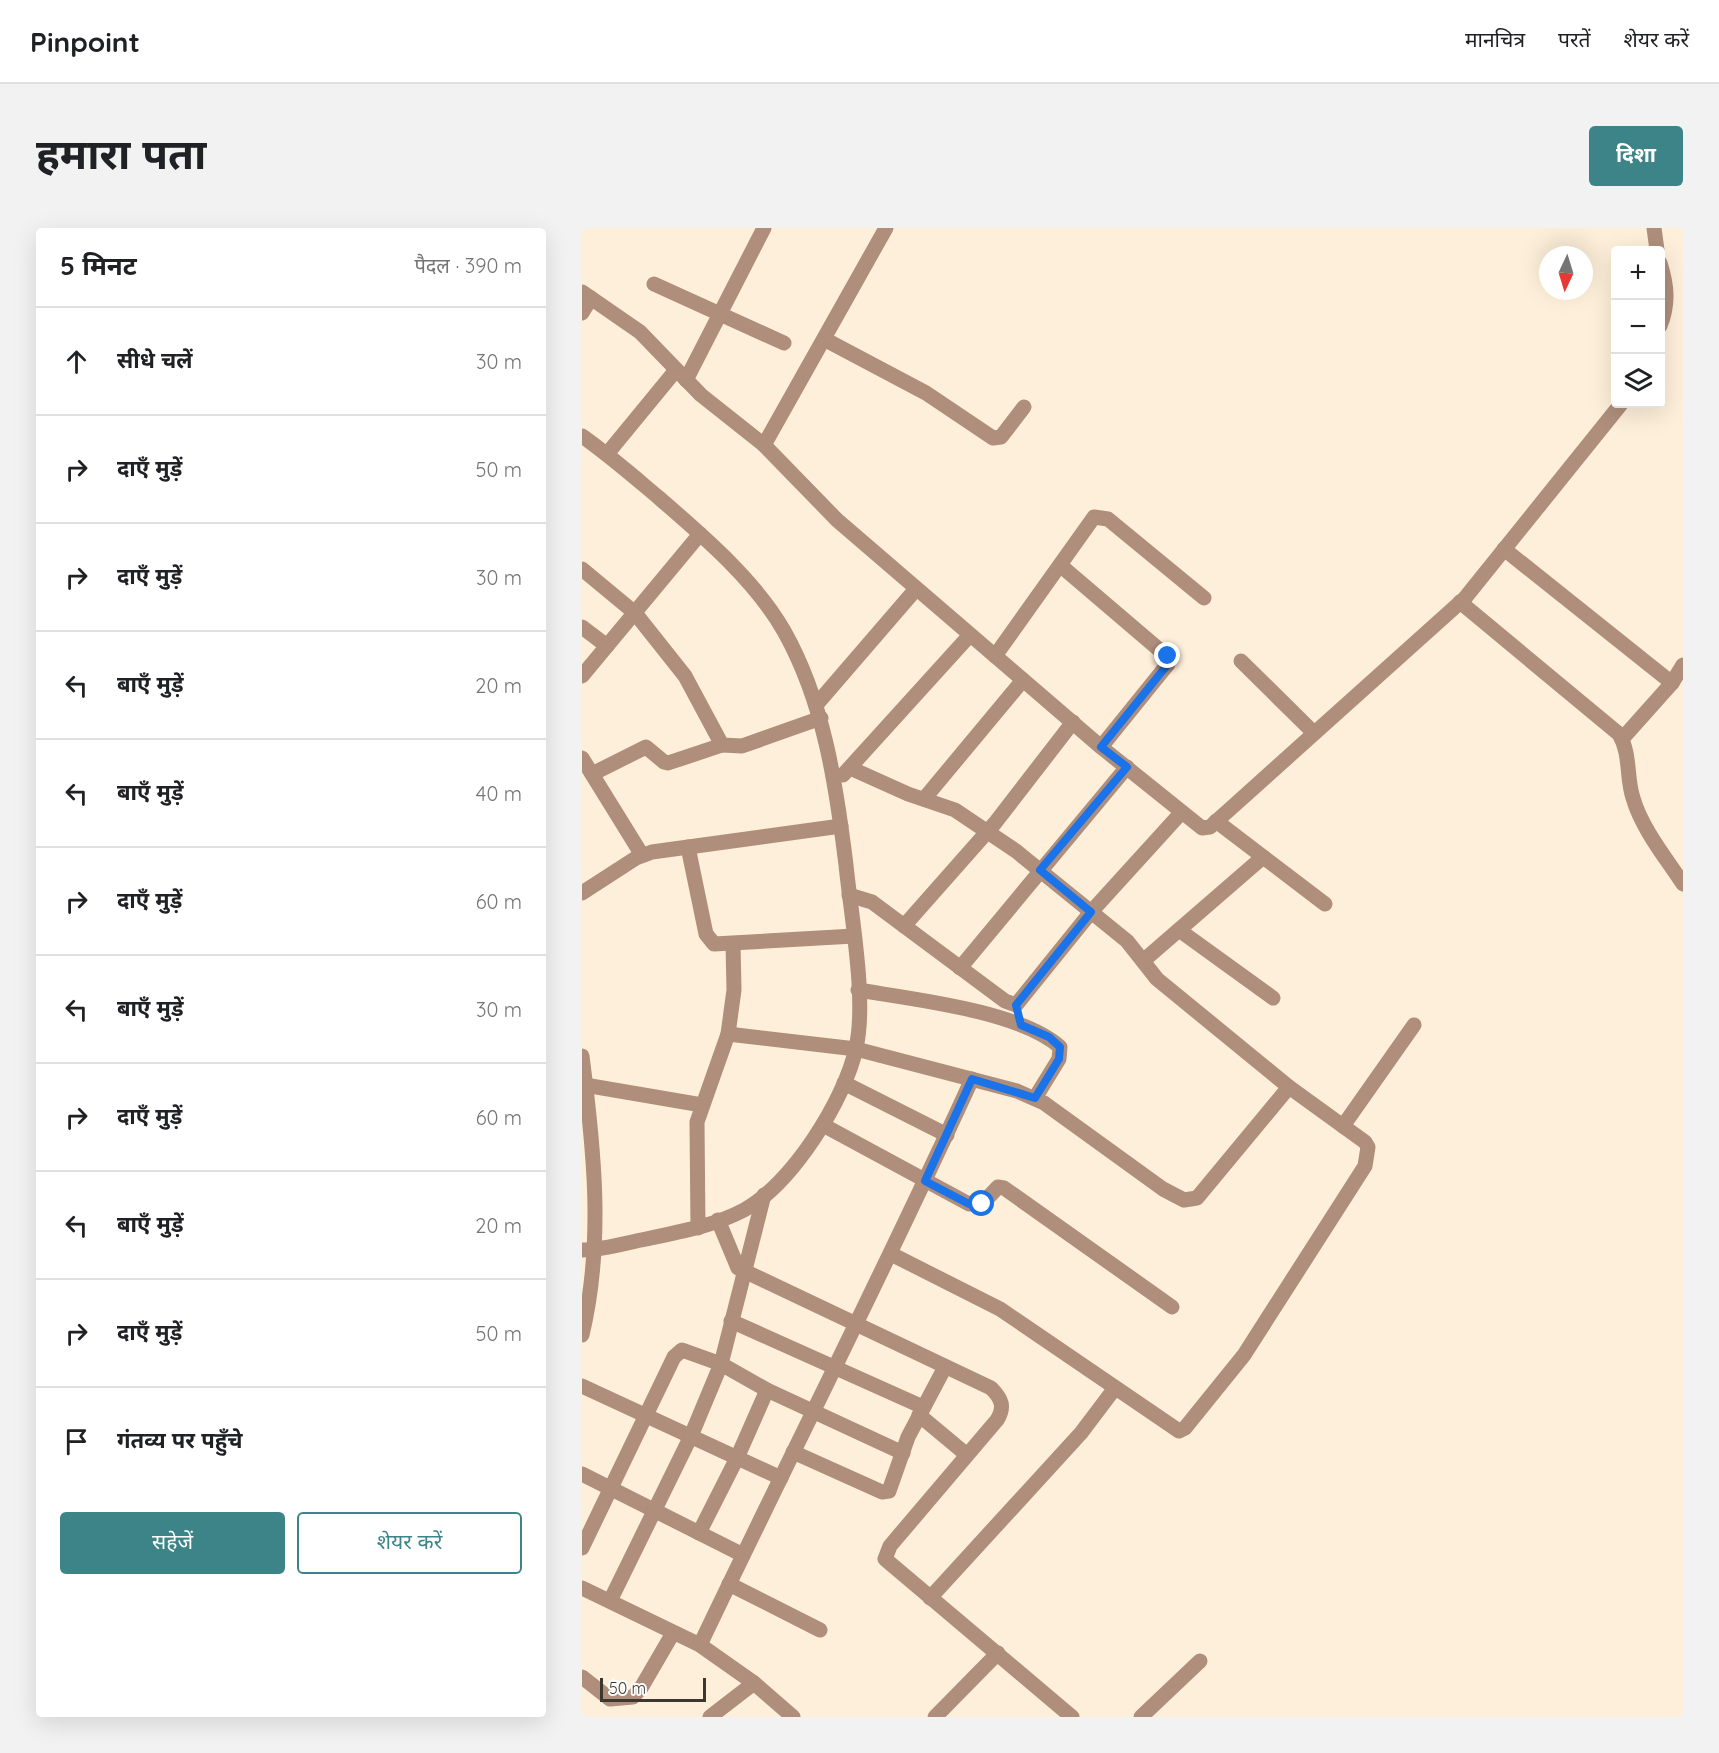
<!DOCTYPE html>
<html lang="hi">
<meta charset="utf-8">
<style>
:root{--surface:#fff;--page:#f2f2f2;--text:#202124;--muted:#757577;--line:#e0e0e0;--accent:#3c8488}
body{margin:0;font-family:Quicksand,"Noto Sans Devanagari",sans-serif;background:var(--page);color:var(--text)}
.controls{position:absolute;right:18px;top:18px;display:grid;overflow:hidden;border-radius:6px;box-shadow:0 6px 24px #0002}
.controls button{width:54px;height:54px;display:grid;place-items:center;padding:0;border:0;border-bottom:2px solid var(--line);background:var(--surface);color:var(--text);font:30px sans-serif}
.compass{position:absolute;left:957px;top:18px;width:54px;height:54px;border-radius:50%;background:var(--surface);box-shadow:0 6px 24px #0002;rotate:184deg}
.scale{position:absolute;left:18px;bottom:15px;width:106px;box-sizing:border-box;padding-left:6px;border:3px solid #3d372f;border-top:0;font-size:16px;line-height:21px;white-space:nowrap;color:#3d372f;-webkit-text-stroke:4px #fefefe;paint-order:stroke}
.stop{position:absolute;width:18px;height:18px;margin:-14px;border:4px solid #1a73e8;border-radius:50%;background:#fff}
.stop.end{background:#1a73e8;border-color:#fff;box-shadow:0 2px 6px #0008}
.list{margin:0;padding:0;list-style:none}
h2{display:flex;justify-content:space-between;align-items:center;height:78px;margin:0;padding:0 24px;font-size:26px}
h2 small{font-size:20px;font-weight:400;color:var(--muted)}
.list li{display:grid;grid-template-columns:39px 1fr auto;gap:18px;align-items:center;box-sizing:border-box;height:108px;padding:0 24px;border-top:2px solid var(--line)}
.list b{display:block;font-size:22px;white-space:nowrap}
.list em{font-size:20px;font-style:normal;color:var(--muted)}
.actions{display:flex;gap:12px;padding:18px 24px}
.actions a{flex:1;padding:14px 0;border:2px solid var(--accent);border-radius:6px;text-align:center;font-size:21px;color:var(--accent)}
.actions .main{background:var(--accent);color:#fff}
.icon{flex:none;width:33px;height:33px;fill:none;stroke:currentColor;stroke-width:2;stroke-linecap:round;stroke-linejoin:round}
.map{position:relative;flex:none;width:1101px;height:1489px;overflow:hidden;border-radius:6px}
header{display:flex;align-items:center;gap:36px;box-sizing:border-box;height:84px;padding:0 30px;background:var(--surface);border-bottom:2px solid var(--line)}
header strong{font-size:28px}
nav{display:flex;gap:33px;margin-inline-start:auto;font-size:21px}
.intro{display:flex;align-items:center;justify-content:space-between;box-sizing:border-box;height:144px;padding:0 36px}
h1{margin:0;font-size:42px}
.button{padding:15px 27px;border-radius:6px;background:var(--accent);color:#fff;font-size:21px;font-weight:700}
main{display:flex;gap:36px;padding:0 36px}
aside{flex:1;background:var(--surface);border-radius:6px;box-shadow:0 6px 24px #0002}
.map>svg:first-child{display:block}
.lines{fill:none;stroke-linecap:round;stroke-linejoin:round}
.minor{stroke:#af8e7c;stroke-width:15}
.route{stroke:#1a73e8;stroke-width:8}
</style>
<header>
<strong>Pinpoint</strong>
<nav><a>मानचित्र</a><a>परतें</a><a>शेयर करें</a></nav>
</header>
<div class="intro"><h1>हमारा पता</h1><a class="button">दिशा</a></div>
<main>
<aside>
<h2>5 मिनट<small>पैदल · 390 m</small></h2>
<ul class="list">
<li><svg class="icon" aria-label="ahead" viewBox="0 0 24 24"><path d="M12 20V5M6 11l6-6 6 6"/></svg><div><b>सीधे चलें</b></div><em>30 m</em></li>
<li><svg class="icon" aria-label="right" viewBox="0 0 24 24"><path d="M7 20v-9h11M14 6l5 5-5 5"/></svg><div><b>दाएँ मुड़ें</b></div><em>50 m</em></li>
<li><svg class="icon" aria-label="right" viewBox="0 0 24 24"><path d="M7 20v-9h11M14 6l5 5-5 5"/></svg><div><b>दाएँ मुड़ें</b></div><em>30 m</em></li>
<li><svg class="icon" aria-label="left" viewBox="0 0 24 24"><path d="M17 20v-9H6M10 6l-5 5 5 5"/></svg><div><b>बाएँ मुड़ें</b></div><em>20 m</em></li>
<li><svg class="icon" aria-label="left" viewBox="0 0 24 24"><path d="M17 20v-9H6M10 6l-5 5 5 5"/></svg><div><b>बाएँ मुड़ें</b></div><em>40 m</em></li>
<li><svg class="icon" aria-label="right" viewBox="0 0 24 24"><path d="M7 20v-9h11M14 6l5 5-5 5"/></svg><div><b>दाएँ मुड़ें</b></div><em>60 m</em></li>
<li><svg class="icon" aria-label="left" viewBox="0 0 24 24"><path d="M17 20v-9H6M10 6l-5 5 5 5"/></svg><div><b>बाएँ मुड़ें</b></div><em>30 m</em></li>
<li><svg class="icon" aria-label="right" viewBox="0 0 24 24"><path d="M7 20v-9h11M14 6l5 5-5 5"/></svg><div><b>दाएँ मुड़ें</b></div><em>60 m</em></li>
<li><svg class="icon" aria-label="left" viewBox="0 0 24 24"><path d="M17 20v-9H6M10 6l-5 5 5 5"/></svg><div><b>बाएँ मुड़ें</b></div><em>20 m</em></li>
<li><svg class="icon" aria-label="right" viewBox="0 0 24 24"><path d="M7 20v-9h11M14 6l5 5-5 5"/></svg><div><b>दाएँ मुड़ें</b></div><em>50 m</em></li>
<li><svg class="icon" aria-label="arrive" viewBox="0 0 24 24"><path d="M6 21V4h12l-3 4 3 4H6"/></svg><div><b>गंतव्य पर पहुँचे</b></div></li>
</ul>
<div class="actions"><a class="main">सहेजें</a><a>शेयर करें</a></div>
</aside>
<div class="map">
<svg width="1101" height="1489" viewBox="0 0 1101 1489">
<rect width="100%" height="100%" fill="#feefda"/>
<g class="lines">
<g class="minor">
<path d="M1072,0L1075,22"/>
<path d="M1078,35C1085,57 1087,76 1078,98"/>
<path d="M72,56L202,115"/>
<path d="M0,64L58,104L119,167L182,217L255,292L519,519L620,600L628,599L883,370L1039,176"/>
<path d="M0,85L9,70"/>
<path d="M242,111L344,165L411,210L419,209L442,179"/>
<path d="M104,152L182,0"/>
<path d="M0,208C27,227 51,248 76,269C120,307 173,352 202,403C242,474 254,556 264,637C269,688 285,772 274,820C263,872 209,957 162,982C132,998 97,1004 64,1011C43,1015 21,1022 0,1022"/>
<path d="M182,217L304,0"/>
<path d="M25,226L94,142"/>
<path d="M922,321L1090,455"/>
<path d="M478,337L587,430L586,436L519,519"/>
<path d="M0,341L53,385L103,448L140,517L160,518L239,490"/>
<path d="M878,374L1037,506C1049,526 1044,549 1051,570C1060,601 1084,630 1101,656"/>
<path d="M0,399L25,418"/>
<path d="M413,428L512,289L526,291L622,370"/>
<path d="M659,433L732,505"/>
<path d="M0,448L118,306"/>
<path d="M234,477L334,361"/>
<path d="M1040,511L1090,455L1101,437"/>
<path d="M0,530L60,627"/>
<path d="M268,540L326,566L373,582L434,623L545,713L575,751L707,859L783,914L786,919L783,938L662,1127L603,1200L597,1203L418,1081L309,1026"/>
<path d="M10,546L64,519L82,534L86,535L140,517"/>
<path d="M261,547L388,407"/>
<path d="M342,571L441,452"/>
<path d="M634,593L743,676"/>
<path d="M106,619L124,706L132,716L272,708"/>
<path d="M0,665L54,630L70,624L259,598"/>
<path d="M267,667L290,674L423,773L434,777L509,684L599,585"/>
<path d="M322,698L413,595L491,494"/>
<path d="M597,702L691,770"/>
<path d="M561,733L681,629"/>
<path d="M378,740L545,539"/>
<path d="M276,762C330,771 438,783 478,819L477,831L453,870"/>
<path d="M146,806L274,821L435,863L462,875L581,961L602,972L615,970L707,859"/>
<path d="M0,828C12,921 22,1015 0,1107"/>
<path d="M262,855L365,907"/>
<path d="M3,857L120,877"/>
<path d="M241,897L387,976H400L416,959L422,960L590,1079"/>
<path d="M761,898L832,797"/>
<path d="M136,992L156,1040L409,1160C420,1171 423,1179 415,1192L308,1318L303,1331L490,1489"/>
<path d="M116,1000L115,894L146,806L152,762L151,716"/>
<path d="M149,1093L341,1179"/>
<path d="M0,1158L199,1250"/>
<path d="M337,1187L385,1227"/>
<path d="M211,1224L300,1264L307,1263L326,1209L363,1139"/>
<path d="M0,1246L161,1327"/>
<path d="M117,1305L155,1230L185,1162"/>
<path d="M0,1320L92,1129L100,1122L139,1136L185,1162L321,1225"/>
<path d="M147,1356L238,1402"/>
<path d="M0,1360L118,1417L172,1455L211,1489"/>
<path d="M348,1370L499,1205L533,1160"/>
<path d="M28,1373L109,1208L139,1136L182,967"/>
<path d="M118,1417C208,1228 303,1042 390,851"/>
<path d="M0,1449L28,1471L51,1469L59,1460L91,1405"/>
<path d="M128,1489L172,1455"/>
<path d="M353,1489L416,1425"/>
<path d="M559,1489L618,1433"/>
</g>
</g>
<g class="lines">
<path class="route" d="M400,976H387L343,953L390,851L453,870L477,831L478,819L467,809L439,797L434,777L509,684L458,642L545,539L519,519L586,436V428"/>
</g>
</svg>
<div class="controls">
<button>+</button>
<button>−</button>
<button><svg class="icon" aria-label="layers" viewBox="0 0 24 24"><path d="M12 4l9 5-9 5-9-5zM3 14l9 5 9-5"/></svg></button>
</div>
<svg class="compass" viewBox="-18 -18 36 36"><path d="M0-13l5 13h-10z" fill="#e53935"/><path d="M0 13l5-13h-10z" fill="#757577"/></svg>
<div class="scale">50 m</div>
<div class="stop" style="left:400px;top:976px"></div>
<div class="stop end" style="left:586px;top:428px"></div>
</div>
</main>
